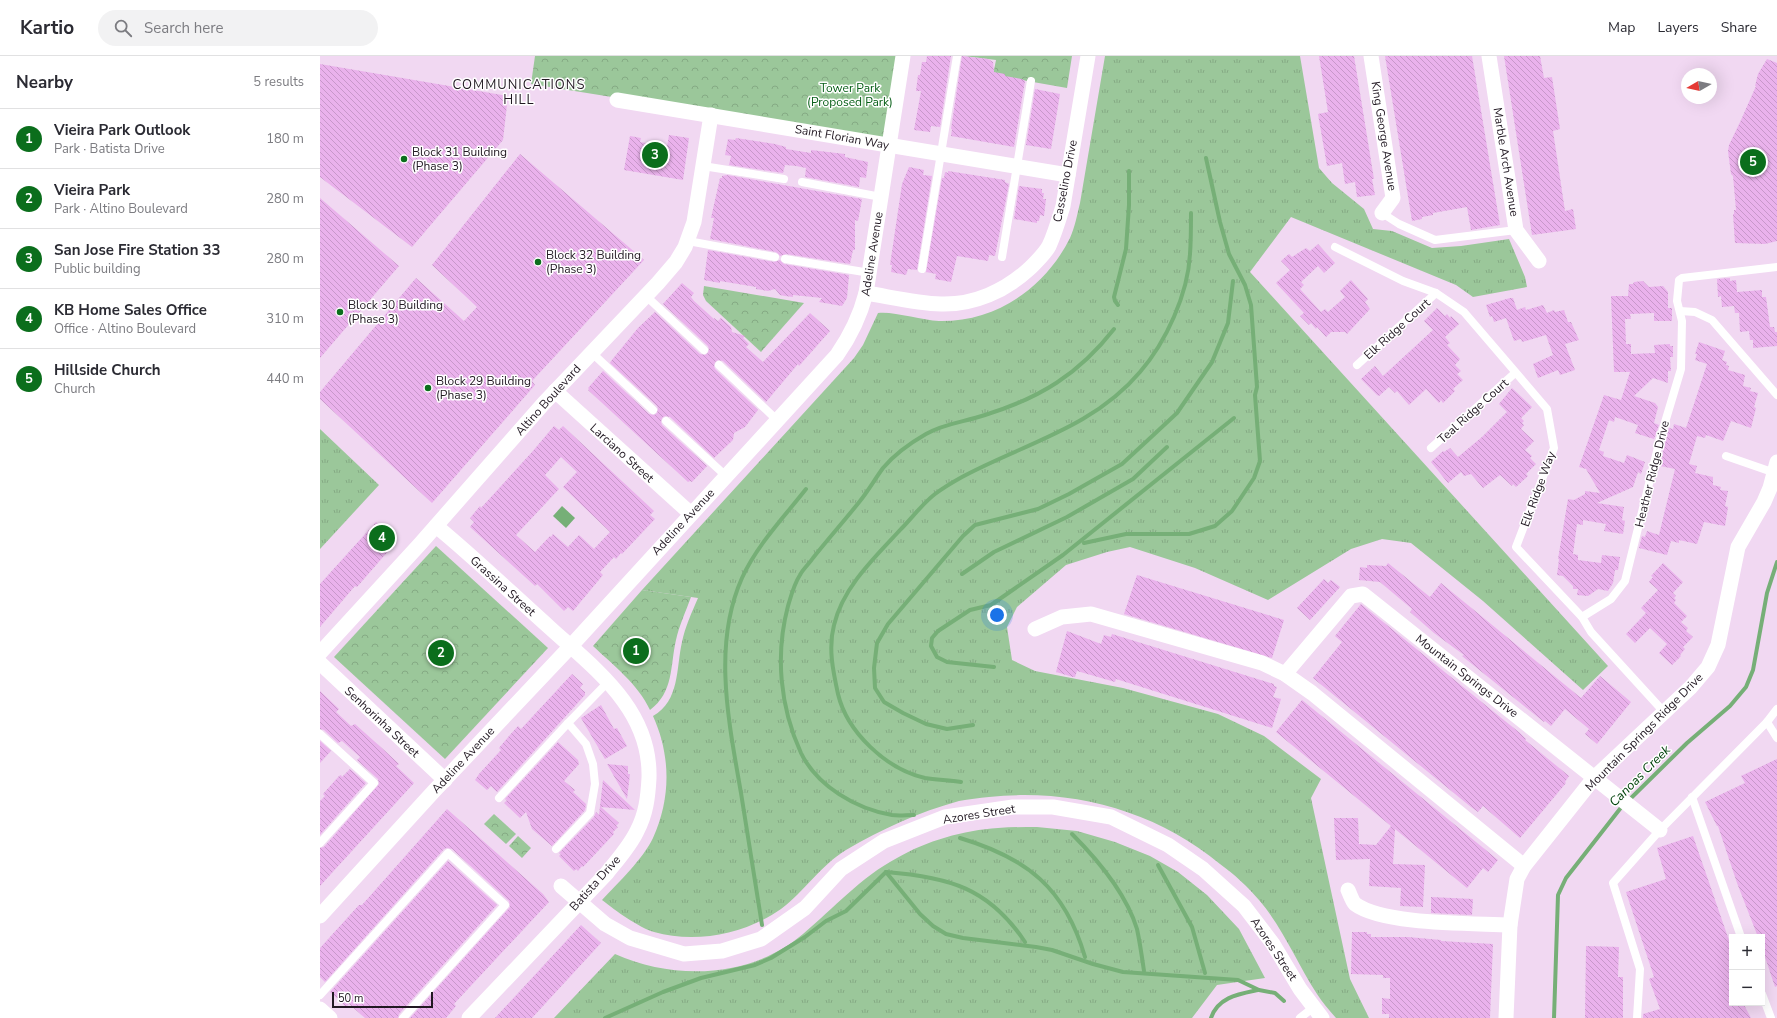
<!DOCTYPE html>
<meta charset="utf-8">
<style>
:root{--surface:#fff;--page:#f2f2f3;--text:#2b2b33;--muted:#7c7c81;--line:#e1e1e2;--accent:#0b6e1c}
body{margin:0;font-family:"Nunito Sans",sans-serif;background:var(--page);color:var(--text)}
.controls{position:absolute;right:12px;bottom:12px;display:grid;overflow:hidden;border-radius:0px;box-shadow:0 4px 16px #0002}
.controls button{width:36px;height:36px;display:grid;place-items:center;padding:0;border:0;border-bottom:1px solid var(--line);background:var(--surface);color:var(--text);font:20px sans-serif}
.compass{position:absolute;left:1361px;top:12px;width:36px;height:36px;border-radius:50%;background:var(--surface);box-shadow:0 4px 16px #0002;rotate:261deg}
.scale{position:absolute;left:12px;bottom:10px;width:101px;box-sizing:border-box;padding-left:4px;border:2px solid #211822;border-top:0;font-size:11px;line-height:14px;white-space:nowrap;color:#211822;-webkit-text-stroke:3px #fff;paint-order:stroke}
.you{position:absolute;left:677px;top:559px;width:14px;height:14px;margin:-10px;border:3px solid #fff;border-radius:50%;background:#1a73e8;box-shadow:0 0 0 6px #1a73e833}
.badge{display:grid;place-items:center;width:26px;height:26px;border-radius:50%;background:var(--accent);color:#fff;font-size:13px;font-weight:700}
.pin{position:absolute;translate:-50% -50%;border:2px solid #fff;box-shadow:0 1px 4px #0006}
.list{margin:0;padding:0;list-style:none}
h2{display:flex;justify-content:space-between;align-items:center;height:52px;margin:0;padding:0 16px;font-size:17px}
h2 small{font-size:13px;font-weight:400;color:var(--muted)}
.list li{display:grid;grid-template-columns:26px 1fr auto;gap:12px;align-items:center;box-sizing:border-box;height:60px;padding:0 16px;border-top:1px solid var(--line)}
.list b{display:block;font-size:15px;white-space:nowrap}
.list p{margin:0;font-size:13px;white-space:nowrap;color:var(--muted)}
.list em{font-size:13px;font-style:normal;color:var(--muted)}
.icon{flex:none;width:22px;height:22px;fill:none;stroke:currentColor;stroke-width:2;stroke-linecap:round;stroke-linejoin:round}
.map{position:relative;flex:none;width:1457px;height:962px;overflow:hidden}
header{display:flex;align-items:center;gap:24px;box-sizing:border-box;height:56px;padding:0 20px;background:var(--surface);border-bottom:1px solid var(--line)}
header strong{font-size:19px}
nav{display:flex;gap:22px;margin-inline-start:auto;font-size:14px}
.search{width:280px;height:36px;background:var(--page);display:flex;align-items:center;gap:10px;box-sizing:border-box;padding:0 14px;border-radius:22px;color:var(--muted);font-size:15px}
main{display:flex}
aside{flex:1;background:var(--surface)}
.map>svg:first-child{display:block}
.grass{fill:url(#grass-tufts)}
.park{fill:url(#park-crowns)}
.water{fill:#76af77}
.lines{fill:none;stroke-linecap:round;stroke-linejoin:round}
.stream{stroke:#76af77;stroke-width:4}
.building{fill:url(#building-back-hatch);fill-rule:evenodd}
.lane{stroke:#fff;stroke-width:8}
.street{stroke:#fff;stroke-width:15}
.poi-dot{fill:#0b6e1c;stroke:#fff;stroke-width:1.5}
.labels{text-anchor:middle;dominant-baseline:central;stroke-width:3;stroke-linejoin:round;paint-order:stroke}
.park-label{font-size:12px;fill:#065e16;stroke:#fff}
.street-label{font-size:12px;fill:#211822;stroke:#fff}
.poi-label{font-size:12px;fill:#211822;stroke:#fff;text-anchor:start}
.neighbourhood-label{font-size:13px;letter-spacing:1px;fill:#211822;stroke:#fff}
.water-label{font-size:13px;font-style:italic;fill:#02430c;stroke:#fff}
</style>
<header>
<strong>Kartio</strong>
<div class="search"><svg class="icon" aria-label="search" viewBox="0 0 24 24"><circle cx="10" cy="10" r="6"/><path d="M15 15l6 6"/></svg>Search here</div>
<nav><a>Map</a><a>Layers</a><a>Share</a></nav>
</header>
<main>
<aside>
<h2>Nearby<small>5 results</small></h2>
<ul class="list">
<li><span class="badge">1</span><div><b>Vieira Park Outlook</b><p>Park · Batista Drive</p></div><em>180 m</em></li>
<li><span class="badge">2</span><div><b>Vieira Park</b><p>Park · Altino Boulevard</p></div><em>280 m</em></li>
<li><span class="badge">3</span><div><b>San Jose Fire Station 33</b><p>Public building</p></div><em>280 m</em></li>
<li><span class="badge">4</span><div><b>KB Home Sales Office</b><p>Office · Altino Boulevard</p></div><em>310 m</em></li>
<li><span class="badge">5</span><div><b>Hillside Church</b><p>Church</p></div><em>440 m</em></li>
</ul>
</aside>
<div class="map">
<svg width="1457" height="962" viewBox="0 0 1457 962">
<defs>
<pattern id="grass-tufts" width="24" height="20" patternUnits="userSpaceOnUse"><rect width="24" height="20" fill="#9bc79a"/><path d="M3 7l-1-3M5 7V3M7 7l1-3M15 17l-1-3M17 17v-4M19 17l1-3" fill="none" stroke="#85aa84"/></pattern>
<pattern id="park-crowns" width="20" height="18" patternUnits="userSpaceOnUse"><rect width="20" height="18" fill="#9bc79a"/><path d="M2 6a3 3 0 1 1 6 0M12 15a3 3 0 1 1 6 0" fill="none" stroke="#85aa84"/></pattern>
<pattern id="building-back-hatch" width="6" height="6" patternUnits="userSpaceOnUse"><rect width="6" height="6" fill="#eab2ec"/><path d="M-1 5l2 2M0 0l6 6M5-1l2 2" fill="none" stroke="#c898ca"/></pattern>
</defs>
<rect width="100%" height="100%" fill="#f1d8f2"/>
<g class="grass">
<path d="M785,0H980L999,112L1012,127L1044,153L1053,173L1072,175L1112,192L1141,190L1189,183L1205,221L1207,231L1153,241L1136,229L971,161L930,216L1288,610L1263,634L1163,545L1091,487L1062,483L1031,493L948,544L875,512L810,491L787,496L746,509L697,551L687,571L692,604L715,615L803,632L898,658L944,680L1001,723L991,742L1030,923L1049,962H1016C1009,954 1002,946 997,938C977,907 963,872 939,844C928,831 914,818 900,808C836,755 752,732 669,741C659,742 649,743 639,745C599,756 562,773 526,794C501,809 484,836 461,853C425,878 376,888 334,876C318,871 296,855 282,844C298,827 323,803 333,782C351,742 351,700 333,660C360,645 356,612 362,586C365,571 372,556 378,542L322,534L534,302L543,289L558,257C573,255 601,264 619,265C676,266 725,232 750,182C755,171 757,159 760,147Z"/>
<path d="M0,373L59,429L0,493Z"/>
<path d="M717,771L757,775L795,786L830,800L858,816L887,839L919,873L945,922L897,929L872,962H234L295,898C356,925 431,922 483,878C514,852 541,821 577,802C606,785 644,774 678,772C691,771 704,771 717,771Z"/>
</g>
<g class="park">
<path d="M215,0H579L565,85L211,28Z"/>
<path d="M644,0H752L747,32L673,19L676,4Z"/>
<path d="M384,230L484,247L441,296L386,245L383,239Z"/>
<path d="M116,490L228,592L125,703L14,601Z"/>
<path d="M322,534L371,541C366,555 359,570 356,584C350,610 354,636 330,654C318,628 293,609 273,590Z"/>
<path d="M174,758L196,778L186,788L164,768Z"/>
<path d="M198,780L211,792L202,802L189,790Z"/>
</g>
<path class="water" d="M242,450L255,462L246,472L233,460Z"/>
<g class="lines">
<g class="stream">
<path d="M798,249L795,245L794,241L806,193L809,149V115"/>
<path d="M764,487L806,478H869L895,470L912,455L934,422L940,405L935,339L937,331L931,249L925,229L909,198L900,166L886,102"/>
<path d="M642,518L674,496L747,461L813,423L847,391"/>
<path d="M674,611L627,606L617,601L611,590L612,582L618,575L650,554L671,549L743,499L914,362"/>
<path d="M653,669L627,673L606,668L583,657L564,646L555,632L554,612L557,587L568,568L643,480L655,469L718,453L749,438L802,408L828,384L857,357L892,306L908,267L913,225"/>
<path d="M641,726C629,724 617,724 605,722C566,713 527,676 518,638C513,615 508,592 514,569C523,531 555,501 581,473C592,462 602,448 615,438C623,432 633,426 642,421C703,388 773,372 820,316C846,286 868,238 870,198C871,185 871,171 871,157"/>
<path d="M1308,745L1367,687L1410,650L1426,631L1433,614L1447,537L1457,506"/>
<path d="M594,759C586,759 579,760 572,759C536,753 497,730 481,697C460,651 455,599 468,550C471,540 474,528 480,519C483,513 489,508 493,502C508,483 525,464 540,445C548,435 555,423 563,412C574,399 592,386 606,378C625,367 645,366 665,359C720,342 759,318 794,273"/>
<path d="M752,778C778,804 806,837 817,873C820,887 822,901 824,915"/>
<path d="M640,782C707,802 745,832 765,901"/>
<path d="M838,809L872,871L885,917"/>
<path d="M566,816L600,858L613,870L626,878L643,882L716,891L732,894L773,908L803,916L918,924L939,934L955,937L964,945"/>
<path d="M566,816C629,821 669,832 705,886"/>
<path d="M442,869C435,825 428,781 421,737C409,667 392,589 422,522C437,489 464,461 486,433"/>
<path d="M285,962L343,936L381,922L435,909L451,902L485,881L506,865L526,855L566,816"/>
<path d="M891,962C898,941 919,938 938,934"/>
<path d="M1234,962L1238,839L1246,822L1303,749"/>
</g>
</g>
<g class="building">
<path d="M607,0H631L620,71L611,70L610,76L594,74L601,35H596L598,19H600L602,6H606Z"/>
<path d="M642,0L668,3L673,6L674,16L685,18V20L702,23L705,25L694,91L631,80L632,73H631Z"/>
<path d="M999,0H1034L1054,123H1052L1055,139L1037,141L1035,126L1025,128L1022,107L1007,110L998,58L1008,56Z"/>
<path d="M1065,0H1152L1180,169L1151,174L1147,151L1113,157V159L1102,161V163L1092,165Z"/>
<path d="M1184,0H1220L1224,22L1232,21L1240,73L1233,75L1245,155L1253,153L1256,173L1212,179Z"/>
<path d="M1447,3L1457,7V185L1445,188L1415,187L1413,158H1414V154H1416L1413,120L1411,118L1408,95L1409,89L1421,64L1436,30H1435L1438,18Z"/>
<path d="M0,8L188,40L183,84L92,191L0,121Z"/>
<path d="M715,33L740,38L731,93L706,89Z"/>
<path d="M349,79L369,82L363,124L304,114L310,80L321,82L320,86L347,91Z"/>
<path d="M416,82L455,88L466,91V93L491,97V94L525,98V101L548,106L546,122L540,121L539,131L485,121L486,112L476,110L465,109L463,117L409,109L411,100L405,99L408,83L415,84Z"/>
<path d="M200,98L324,204L212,325L215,329L112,447L0,343V336L96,222L144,265L157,251L112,209Z"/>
<path d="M589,111L604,114L603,119L612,120L597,214L588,213L586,219L571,216L572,209H570L582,128Z"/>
<path d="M628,115L685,124V126L689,128L675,200L669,199L668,205L637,200L631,226L615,223L616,218L606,216L622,122H624L625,116L628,117Z"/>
<path d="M407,119L542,143L538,165L535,164V194H533L530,208L466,198L460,200L456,196L390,183L394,162H391L400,122H402V120Z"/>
<path d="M699,130L722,133V137H724L723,143H726L724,160L720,159L719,165H717V167L694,163Z"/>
<path d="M0,142L79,210L0,302Z"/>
<path d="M998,188L1015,207L1004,217L998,210L981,226L984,229L980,233L1001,256L1005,253L1008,256L1025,241L1020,235L1031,224L1048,243L1045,246L1050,253L1027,278L1025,276H1011L1006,281L997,271L996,273L991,267L989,269L980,260L984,257L956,227L970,214L961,205L969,198L972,201L986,192L990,195Z"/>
<path d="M388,194L454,206L460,204L464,208L529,219L527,242L522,250L499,246L502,242L473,239V241L465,240L460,239L455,233L448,235L436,233V231L400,225V227L384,224Z"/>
<path d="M1410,222V225L1416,224L1417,236L1442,234V241H1446L1450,271H1454L1455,276H1457V290L1433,292V284H1430L1429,275L1420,276L1419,257H1415L1414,250L1402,251L1401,240L1398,241L1397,223Z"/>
<path d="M1323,225L1329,231L1343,230L1348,236V252H1352V265H1334V257L1310,258L1311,263H1305L1306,288H1311V298L1335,297L1334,289L1350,288V290H1353V301H1350L1351,315H1348V327L1333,322L1314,340L1335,347L1338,351L1334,367L1339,369L1334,383L1315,377L1318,369L1295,361L1294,366L1289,364L1279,394L1284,396L1283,400L1304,407L1307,399L1325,406L1321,418L1318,416L1313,431L1277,447L1304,451L1302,464L1305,465L1303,478L1284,475L1286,468L1263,464V469L1257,468L1253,498L1258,499V504L1281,507L1282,499L1300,501L1298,514H1295L1293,527L1288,535L1278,533L1268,540L1257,539L1258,533H1253V530L1243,520L1237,519L1239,503H1238L1248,443L1254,444L1265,438V435L1280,437L1266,413L1259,411L1284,339L1301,344L1310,316H1294L1291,240H1308L1309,228H1313L1314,226Z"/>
<path d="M362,227L374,237L371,241L374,245L394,263V262L398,265L401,262L411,271L412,276L425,280L423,282L429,288L426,291L443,306L490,257L510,275L479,310L478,308L446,346L403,305L398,304L395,306L394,310L395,313L438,354L425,371L414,377L413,384L394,402L350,361L345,360L342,362L341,366L342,369L387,410L372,426L370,425L368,426L268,334L269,333L268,332L283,315L329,358L334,359L337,357L338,353L337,350L290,307L291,305L318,272L335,256L380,298L385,299L388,297L389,293L388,290L343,248Z"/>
<path d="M1190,242H1193L1197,254L1205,251L1206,254L1223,249L1227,257L1234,254L1235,256L1244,254L1248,266H1251L1259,284L1245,288L1255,314L1240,319L1238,314L1218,322L1213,308L1233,299L1226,279L1202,286L1201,283L1194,285L1186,262L1174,266L1172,260L1170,261L1166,249Z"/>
<path d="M1117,252L1125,260L1127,258L1130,262L1131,260L1139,268L1125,281L1130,287L1127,289L1140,303L1135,309L1141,315L1137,318L1143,324L1133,333L1135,335L1123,347L1121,344L1119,347L1106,333L1089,349L1077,335L1075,337L1069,331L1059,340L1057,339L1041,323L1055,310L1063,320L1113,274L1104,265Z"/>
<path d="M1379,286L1405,295L1402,304L1407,306L1406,309L1409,310L1408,314L1425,319L1423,330L1431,332L1430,335L1438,337L1434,351L1436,352L1431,372L1411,365L1403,385L1386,379L1385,382L1377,380L1369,408L1377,410L1375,417L1393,421V429L1401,431L1400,434L1408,435L1405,450L1408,451L1405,470L1384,466L1377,488L1359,484V487L1351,485L1347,499L1319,492L1322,480L1325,481L1327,475L1339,479L1355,413L1340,410L1345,387L1349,372L1353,373L1354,368L1366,372L1374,348L1387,308L1375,304L1377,298H1375Z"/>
<path d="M1192,332L1212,351L1201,362L1204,365L1202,367L1204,369L1201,373L1214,385L1205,394L1212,400L1210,402L1216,408L1206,418L1208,420L1196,431L1193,428L1192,430L1180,419L1163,432L1151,418L1144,420L1141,416L1128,427L1111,406L1123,395L1124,396L1130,392L1138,401L1162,381L1187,356L1179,348Z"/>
<path d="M234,370L239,374L243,370L334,455L330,459L335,463L302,498L301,497L296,503L294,501L280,516L283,519L253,555L248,551L244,555L217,528L215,530L150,471L154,466L150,462L160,450L161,452L212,396ZM241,401L257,416L243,431L290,476L274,493L259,479L248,491L233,478L231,481L230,480L215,496L196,479L239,433L225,419Z"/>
<path d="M56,466L77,485L37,531L35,530L0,571V528Z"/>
<path d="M1068,507L1110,541L1121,527L1261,642L1280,620L1311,646L1277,688L1265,678L1269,673L1245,653L1231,670L1225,665L1224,666L1142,600L1144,599L1114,577L1090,556L1092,553L1060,526L1039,524L1040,511L1047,512V509L1066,510Z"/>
<path d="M1343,507L1363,526L1353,537L1356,540L1354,542L1356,544L1354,547L1367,560L1361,566L1368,572L1366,575L1373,581L1363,591L1365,593L1360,599L1361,600L1352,609L1339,597L1347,588L1330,572L1315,587L1306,578L1326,557L1321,552L1338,534L1329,526L1333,521L1331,520Z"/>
<path d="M817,519L964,564L952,602L804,558Z"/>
<path d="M1004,523L1008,527L1011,524L1020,531L990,564L977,552Z"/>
<path d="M1041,548L1185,665L1200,677L1206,683L1205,684L1249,720L1245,726L1246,727L1200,782L1163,750L1158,756L1151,751L993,622L1022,586L1015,580Z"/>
<path d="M747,575L781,588L784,579L791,581L792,578L954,628V630L957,631L953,641L961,643L952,672L796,623L795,626L757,615L755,621H753L736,616Z"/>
<path d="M252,618L263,628L260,632L265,636V639L177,736L171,730L167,734L155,724L159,718L181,694L179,692L189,680L198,670L201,673Z"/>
<path d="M0,635L19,653L16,656L31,670L35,668L64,694L79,708L76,710L94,727L0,830V792L4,791L59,728L58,723L37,704L40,701L22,685L18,687L4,674L0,673Z"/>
<path d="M982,644L1178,804L1168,816L1163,812L1147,832L1075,773L1073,808L1105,809L1103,851L1080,850L1081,832L1049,830L1050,803L1016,804L1014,762H1038L1039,788L1056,789L1071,770L956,676Z"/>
<path d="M281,649L294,673L297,672L307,690L285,703L261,662Z"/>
<path d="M0,685L11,695L0,707Z"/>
<path d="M238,686L258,704L259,708L244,725L255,734L253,736L266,748L265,754L232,790L212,773L206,756L200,762L184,747L187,744L185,743Z"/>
<path d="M1457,703V930L1455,931L1442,892V881H1438L1417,827L1398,770H1397L1385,746L1425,727L1421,720Z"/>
<path d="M287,708L308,710V718H310L307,743Z"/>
<path d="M30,713L46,727L0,779V745L5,740L3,738L19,720L21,719L22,721Z"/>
<path d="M283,724L315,754L281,751L299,767L296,770L298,771L293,776L294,778L263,811L262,810L258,815L256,813L254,815L239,800L241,798L239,797L274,761L276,756L279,759Z"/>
<path d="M127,753L223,838L229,846L134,948L136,950L126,962H90L190,851L189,845L132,793L127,792L124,793L5,926L0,921V892L39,849H42Z"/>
<path d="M1373,780L1412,893V947H1423L1431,962H1323V958L1340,953L1329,923L1334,921L1306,836L1346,823L1337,792Z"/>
<path d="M128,805L177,849L79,958L78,962H45L29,948L26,951L10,936Z"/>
<path d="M1111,841L1153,843L1152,859L1111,857Z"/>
<path d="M261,869L281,887L212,962H175Z"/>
<path d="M1032,876H1047V878H1051V881H1088L1121,884V885L1173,888L1170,962H1069V958H1062V942L1070,943V922H1063V919L1031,918Z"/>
<path d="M1266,890L1299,891L1298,921H1303V962H1265Z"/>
</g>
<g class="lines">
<g class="lane">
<path d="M383,110L464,123"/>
<path d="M482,126L561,141"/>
<path d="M1062,157L1079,168L1115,184L1196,174"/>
<path d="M368,185L455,201"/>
<path d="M1015,191L1083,225L1116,237L1144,256L1227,353L1234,392L1196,491L1262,561L1271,576L1344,656"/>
<path d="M682,201L711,25"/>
<path d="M465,203L550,217"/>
<path d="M602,213L637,0"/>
<path d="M326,240L384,294"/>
<path d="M1360,255L1375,256L1392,264L1457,339"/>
<path d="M271,296L333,354"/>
<path d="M399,309L457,364"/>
<path d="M1037,309L1116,237"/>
<path d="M346,365L406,420"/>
<path d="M1111,392L1195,317"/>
<path d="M1406,400L1455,417"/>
<path d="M1262,561L1291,543L1305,525L1340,383L1361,313L1362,265L1357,245L1359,224L1362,222L1457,211"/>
<path d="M1447,666L1457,682"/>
<path d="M0,678L54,727L0,787"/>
<path d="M1372,741L1421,881"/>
<path d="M179,742L248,667"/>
<path d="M236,793L270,757L275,728L273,708L266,688L248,667L288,626"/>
<path d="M1442,938L1451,962"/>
<path d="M0,939L128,797L185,849L83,962"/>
<path d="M980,962L994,951"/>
<path d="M1317,962L1320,913L1293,827L1340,774L1447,666L1457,653"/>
</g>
<g class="street">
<path d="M1051,0L1073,142L1062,157"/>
<path d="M1169,0L1196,174L1219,205"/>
<path d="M297,44L748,119"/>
<path d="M546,237C571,241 596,247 621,248C654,249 685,235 709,213C716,206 724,199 729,190C735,177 739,163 743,150L768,0"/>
<path d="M235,335L370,457"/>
<path d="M116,470C155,502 191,537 229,571C275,613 331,653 329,722C328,741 326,758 317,775C310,790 298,803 287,817L149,962"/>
<path d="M715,573L742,561L771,558L942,607L965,618L992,637L1204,810"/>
<path d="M0,597L100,488L224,347L338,227L356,206L365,191L374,166L391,59"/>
<path d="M0,607L125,724"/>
<path d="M965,618L1031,540L1043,538L1340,774"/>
<path d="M241,830L285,868L310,882L364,898L402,895L441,883L485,852L521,813L564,785L625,761L693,751H733L791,761L848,789L883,813L924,850L953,888L980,933L1002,962"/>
<path d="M1028,834C1030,838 1032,845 1035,848C1063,869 1153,867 1190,869"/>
<path d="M0,860L114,735L250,591L517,299C531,279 540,260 546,237L583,0"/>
<path d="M0,953L10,962"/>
<path d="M1186,962L1190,869L1197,823L1204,810L1274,722L1371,631L1388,611L1398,589L1418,491L1444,446L1450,432L1457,406"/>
</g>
</g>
<g class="poi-dot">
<circle cx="84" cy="103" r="4"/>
<circle cx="218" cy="206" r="4"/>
<circle cx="20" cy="256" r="4"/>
<circle cx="108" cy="332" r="4"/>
</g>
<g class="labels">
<g class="park-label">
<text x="530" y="32">Tower Park<tspan x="530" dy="14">(Proposed Park)</tspan></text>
</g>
<g class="street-label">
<text transform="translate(1064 80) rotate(81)">King George Avenue</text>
<text transform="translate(522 81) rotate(10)">Saint Florian Way</text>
<text transform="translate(1186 106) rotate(81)">Marble Arch Avenue</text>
<text transform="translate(745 125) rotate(-79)">Casselino Drive</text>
<text transform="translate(552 198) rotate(-81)">Adeline Avenue</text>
<text transform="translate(1077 273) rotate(-42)">Elk Ridge Court</text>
<text transform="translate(228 344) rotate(-48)">Altino Boulevard</text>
<text transform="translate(1153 355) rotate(-42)">Teal Ridge Court</text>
<text transform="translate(302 397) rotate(42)">Larciano Street</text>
<text transform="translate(1332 418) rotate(-76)">Heather Ridge Drive</text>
<text transform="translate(1218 433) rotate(-70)">Elk Ridge Way</text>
<text transform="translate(363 466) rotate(-47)">Adeline Avenue</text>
<text transform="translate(183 530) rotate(42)">Grassina Street</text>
<text transform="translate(1147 620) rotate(38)">Mountain Springs Drive</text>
<text transform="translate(62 666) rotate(43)">Senhorinha Street</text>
<text transform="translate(1324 676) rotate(-45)">Mountain Springs Ridge Drive</text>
<text transform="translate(143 704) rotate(-47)">Adeline Avenue</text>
<text transform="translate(659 758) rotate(-9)">Azores Street</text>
<text transform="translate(275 827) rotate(-48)">Batista Drive</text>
<text transform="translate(954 893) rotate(56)">Azores Street</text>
</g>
<g class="poi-label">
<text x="92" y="96">Block 31 Building<tspan x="92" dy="14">(Phase 3)</tspan></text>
<text x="226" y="199">Block 32 Building<tspan x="226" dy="14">(Phase 3)</tspan></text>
<text x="28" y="249">Block 30 Building<tspan x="28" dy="14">(Phase 3)</tspan></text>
<text x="116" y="325">Block 29 Building<tspan x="116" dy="14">(Phase 3)</tspan></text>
</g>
<g class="neighbourhood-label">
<text x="199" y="29">COMMUNICATIONS<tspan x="199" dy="15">HILL</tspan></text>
</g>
<g class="water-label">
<text transform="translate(1320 720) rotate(-45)">Canoas Creek</text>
</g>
</g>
</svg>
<div class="controls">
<button>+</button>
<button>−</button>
</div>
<svg class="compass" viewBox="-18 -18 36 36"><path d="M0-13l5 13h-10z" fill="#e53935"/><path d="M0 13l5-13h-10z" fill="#7c7c81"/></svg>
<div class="scale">50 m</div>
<div class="you"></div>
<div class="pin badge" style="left:316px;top:595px">1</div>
<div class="pin badge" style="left:121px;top:597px">2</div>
<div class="pin badge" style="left:335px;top:99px">3</div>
<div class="pin badge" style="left:62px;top:482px">4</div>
<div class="pin badge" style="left:1433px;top:106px">5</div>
</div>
</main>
